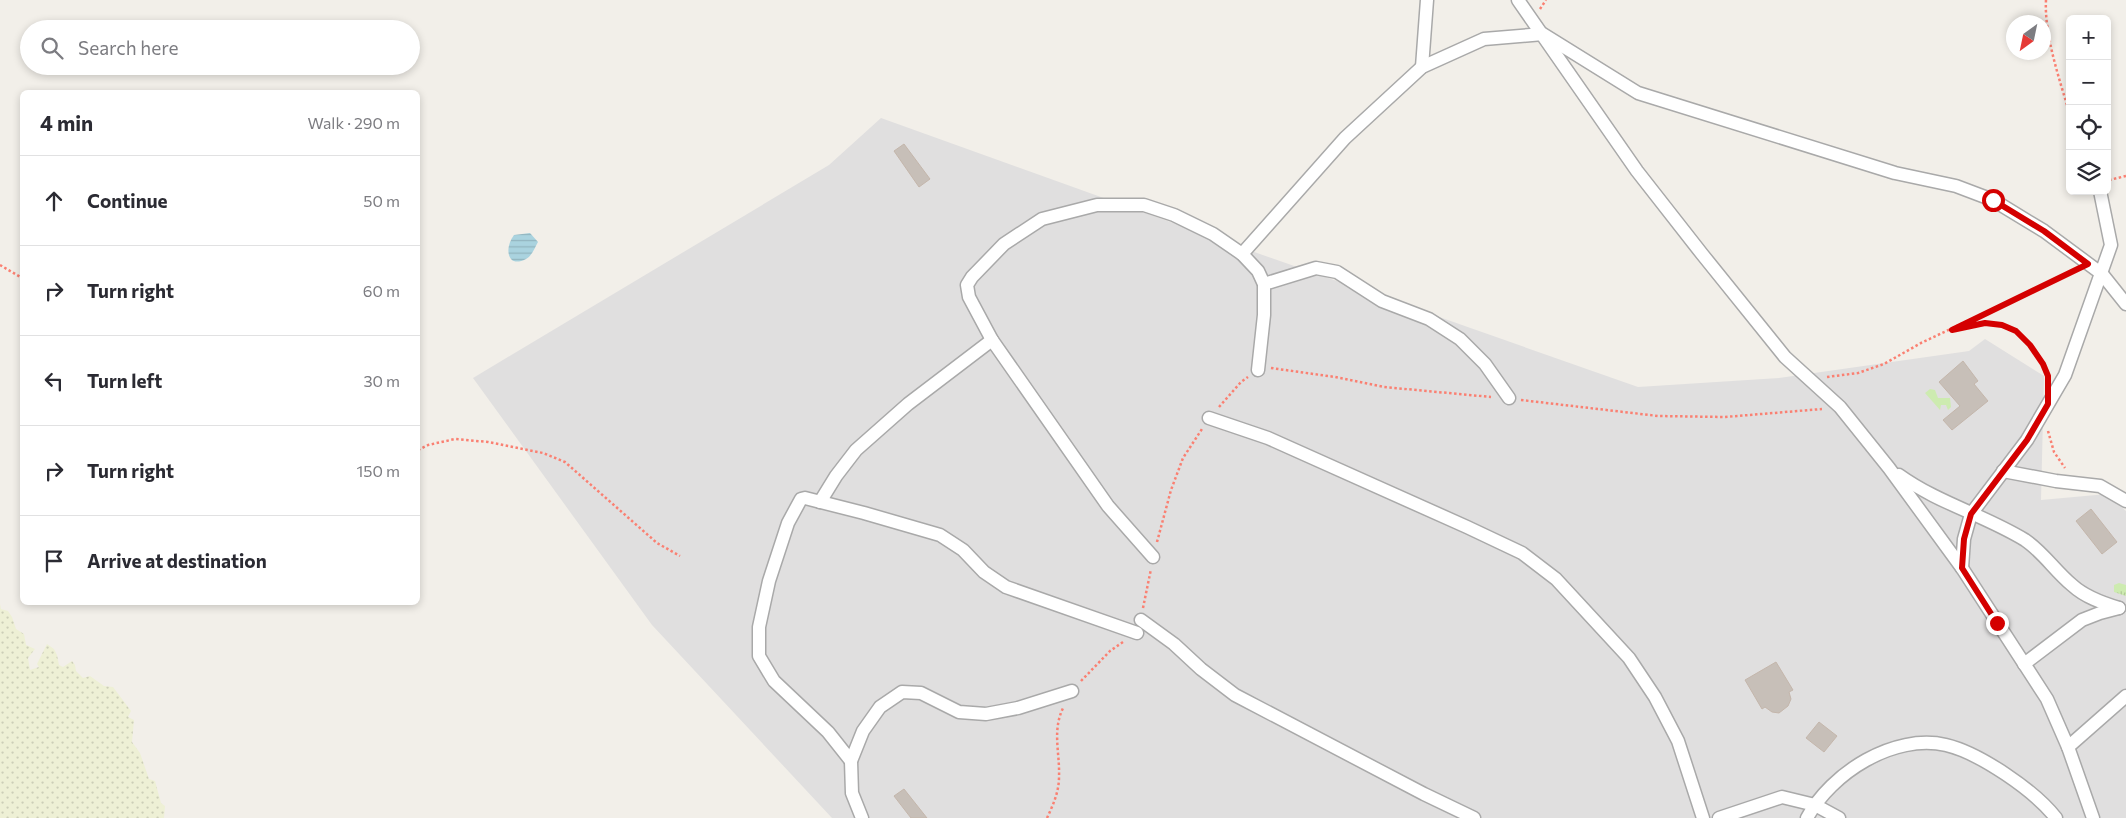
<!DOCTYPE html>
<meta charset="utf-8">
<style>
:root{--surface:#fff;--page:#f2f2f3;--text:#2b2b33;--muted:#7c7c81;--line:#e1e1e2}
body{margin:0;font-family:Commissioner,sans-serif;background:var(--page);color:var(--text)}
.controls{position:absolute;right:15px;top:15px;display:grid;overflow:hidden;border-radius:8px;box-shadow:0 2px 8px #0003}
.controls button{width:45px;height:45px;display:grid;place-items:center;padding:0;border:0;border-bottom:1px solid var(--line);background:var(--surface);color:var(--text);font:25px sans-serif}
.compass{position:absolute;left:2006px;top:15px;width:45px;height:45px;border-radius:50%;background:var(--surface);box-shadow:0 2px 8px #0003;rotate:213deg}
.stop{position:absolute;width:15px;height:15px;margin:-11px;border:4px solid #d40000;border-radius:50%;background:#fff}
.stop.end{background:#d40000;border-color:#fff;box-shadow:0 1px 5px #0008}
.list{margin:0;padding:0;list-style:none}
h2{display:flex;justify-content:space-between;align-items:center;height:65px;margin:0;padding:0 20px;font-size:21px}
h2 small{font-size:16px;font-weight:400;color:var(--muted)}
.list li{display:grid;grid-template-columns:32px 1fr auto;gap:15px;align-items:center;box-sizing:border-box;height:90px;padding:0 20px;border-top:1px solid var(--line)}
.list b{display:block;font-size:19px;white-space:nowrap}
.list em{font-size:16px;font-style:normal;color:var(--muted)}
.icon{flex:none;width:28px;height:28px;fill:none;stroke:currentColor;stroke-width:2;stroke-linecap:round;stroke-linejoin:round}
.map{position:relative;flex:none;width:2126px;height:818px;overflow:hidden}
.search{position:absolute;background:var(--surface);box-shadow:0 2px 8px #0003;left:20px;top:20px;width:400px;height:55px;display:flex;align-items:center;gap:12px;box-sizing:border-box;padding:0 18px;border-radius:28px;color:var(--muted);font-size:19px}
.panel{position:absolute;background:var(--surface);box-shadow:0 2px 8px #0003;left:20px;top:90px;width:400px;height:515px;border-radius:8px}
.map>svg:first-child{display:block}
.residential{fill:#e0dfdf}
.farmland{fill:url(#farmland-dots)}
.grass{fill:url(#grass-tufts)}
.water{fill:url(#water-rules)}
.building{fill:#c7bfb8;stroke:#c4b6ab}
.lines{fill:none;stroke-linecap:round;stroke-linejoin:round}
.minor-casing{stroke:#a9a9a9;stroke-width:15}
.path{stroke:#fa8072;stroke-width:2.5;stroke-dasharray:2.5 2.5;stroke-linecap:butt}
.minor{stroke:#fff;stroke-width:12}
.route{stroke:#d40000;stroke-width:6}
</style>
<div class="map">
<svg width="2126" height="818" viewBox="0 0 2126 818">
<defs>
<pattern id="farmland-dots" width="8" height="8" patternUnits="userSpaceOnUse" patternTransform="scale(1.25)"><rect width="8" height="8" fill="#eef0d5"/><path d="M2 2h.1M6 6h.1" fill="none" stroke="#ccceb7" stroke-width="1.8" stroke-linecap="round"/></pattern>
<pattern id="grass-tufts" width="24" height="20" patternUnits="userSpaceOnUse" patternTransform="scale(1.25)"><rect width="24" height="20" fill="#cdebb0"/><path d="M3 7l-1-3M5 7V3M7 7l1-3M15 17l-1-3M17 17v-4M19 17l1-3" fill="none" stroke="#b0c997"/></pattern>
<pattern id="water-rules" width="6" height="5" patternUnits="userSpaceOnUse" patternTransform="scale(1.25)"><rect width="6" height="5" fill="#aad3df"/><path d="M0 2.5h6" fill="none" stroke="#92b5bf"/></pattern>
</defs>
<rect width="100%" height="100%" fill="#f2efe9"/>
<path class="residential" d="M881,118L1240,247L1638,387L1779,378L1969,351L1985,339L2044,376L2041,500L2107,494L2126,511V818H832L652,625L473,378L829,165Z"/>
<path class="farmland" d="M0,604L1,609L8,611L12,617L16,629L24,634L26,645L35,649L28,658L30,670L39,667L37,664L47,644L54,649L57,655L59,665L63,667L72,661L75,665L76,671L83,678L90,676L104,686L113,687L131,711L128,717L134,720L132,742L140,753L149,779L155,781L161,803L165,806L164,818H0Z"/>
<g class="grass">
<path d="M1930,389L1935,390L1938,398H1950L1951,407L1948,410L1946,405H1941L1940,410L1925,393Z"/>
<path d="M2119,583L2126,585V596L2114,592V585Z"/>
</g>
<path class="water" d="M530,233L538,242C535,247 532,256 526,259C507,269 504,248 514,235Z"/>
<g class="building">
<path d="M904,144L930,179L919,187L894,151Z"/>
<path d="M1963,361L1978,381L1974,384L1988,401L1952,430L1943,420L1960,406L1939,382Z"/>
<path d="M2091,509L2117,542L2102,554L2076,521Z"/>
<path d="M1776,662L1793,690L1789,692L1791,699L1788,706L1779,713L1772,712L1765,707L1762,709L1745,680Z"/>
<path d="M1819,722L1837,736L1824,752L1806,738Z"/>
<path d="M904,789L927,818H911L894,796Z"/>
</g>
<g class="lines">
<g class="minor-casing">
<g id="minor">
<path d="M1518,0L1637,171L1702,254L1785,357L1840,407L1889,468L1962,568L2047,699L2068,747L2093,818"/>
<path d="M1422,67L1427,0"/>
<path d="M1242,254L1345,138L1422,67L1484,39L1543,34L1638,93L1895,173L1956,186L1993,200L2044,231L2102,274L2126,304"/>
<path d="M1264,284L1316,268L1337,272L1382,301L1429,319L1460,339L1485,364L1509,398"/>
<path d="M1209,418L1268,438L1467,527L1522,553L1556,579L1629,658L1655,697L1678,741L1703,818"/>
<path d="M2003,471L2056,481L2100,486L2126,501"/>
<path d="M1899,475C1938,503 1984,515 2025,540C2043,552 2055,571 2072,585C2085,597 2102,603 2119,608"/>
<path d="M820,502L836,476L856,450L908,404L992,340"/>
<path d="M1153,557L1108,506L992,340L969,297L967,285L972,277L1004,244L1042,219L1097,205H1144L1174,215L1213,234L1242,254L1258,271L1264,284V315L1258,370"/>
<path d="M1962,568L1964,539L1971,514L2027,440L2065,375L2111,245L2100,191"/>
<path d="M1141,620L1174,644L1201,669L1235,695L1424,794L1474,818"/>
<path d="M2024,664L2082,620L2100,613L2119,608"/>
<path d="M2068,747L2126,696"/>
<path d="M851,761L828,732L774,681L759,656V627L769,581L788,523L801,499L805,498L864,513L940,535L963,550L984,572L1006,587L1137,633"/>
<path d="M862,818L852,793L851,761L863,731L880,707L902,692L921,693L959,712L986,714L1018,708L1072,691"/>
<path d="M1719,818L1782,797L1815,805L1839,818"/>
<path d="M1807,818C1831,773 1894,733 1946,745C1980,753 2035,791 2056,818"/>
</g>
</g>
<g class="path">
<path d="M2046,0C2044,35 2060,81 2070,115"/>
<path d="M1540,9L1546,0"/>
<path d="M2109,180L2126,176"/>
<path d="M0,265L22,278"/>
<path d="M1956,329C1990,322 2011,319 2033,350C2040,359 2045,367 2048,378"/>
<path d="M1271,368L1335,377L1384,387L1491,397"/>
<path d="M1827,377L1858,373L1884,364L1921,343L2073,271"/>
<path d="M1521,400L1658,416L1725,417L1822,409"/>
<path d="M1219,407L1241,382L1248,377"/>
<path d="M2048,431L2054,452L2065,468"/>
<path d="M418,450L428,445L455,439L488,442L543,453L565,462L657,543L680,556"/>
<path d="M1157,542L1171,490L1183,458L1202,429"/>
<path d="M1143,608L1151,569"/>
<path d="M1081,681L1110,651L1123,642"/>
<path d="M1047,818C1053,805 1059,792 1059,777C1060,753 1052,731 1063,708"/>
</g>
<use href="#minor" class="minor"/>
</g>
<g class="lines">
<path class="route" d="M1993,200L2044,231L2088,264L1952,330L1985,323L2002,325L2016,331L2030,345L2043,364L2048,376V404L2027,440L1971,514L1964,539L1962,568L1997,623"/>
</g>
</svg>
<div class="controls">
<button>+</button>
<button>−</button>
<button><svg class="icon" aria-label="locate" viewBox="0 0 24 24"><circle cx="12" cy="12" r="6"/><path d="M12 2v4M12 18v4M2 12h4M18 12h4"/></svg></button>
<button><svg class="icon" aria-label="layers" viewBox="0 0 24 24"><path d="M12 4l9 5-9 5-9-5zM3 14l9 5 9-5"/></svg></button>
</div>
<svg class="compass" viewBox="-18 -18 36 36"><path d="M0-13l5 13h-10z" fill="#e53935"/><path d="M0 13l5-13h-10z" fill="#7c7c81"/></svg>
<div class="stop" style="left:1993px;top:200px"></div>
<div class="stop end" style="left:1997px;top:623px"></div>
<div class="search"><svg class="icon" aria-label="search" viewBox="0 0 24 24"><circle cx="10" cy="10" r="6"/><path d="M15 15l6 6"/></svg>Search here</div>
<section class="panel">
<h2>4 min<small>Walk · 290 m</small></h2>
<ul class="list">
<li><svg class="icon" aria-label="ahead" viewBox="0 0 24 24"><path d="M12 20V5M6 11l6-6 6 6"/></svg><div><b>Continue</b></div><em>50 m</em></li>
<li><svg class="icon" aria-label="right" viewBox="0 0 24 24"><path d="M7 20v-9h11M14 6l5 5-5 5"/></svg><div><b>Turn right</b></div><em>60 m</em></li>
<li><svg class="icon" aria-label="left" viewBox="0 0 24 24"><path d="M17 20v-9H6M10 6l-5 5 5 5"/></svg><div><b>Turn left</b></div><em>30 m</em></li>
<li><svg class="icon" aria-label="right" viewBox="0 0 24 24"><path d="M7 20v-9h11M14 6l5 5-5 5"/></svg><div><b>Turn right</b></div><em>150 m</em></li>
<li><svg class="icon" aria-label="arrive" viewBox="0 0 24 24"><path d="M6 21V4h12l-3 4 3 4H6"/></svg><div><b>Arrive at destination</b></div></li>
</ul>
</section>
</div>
